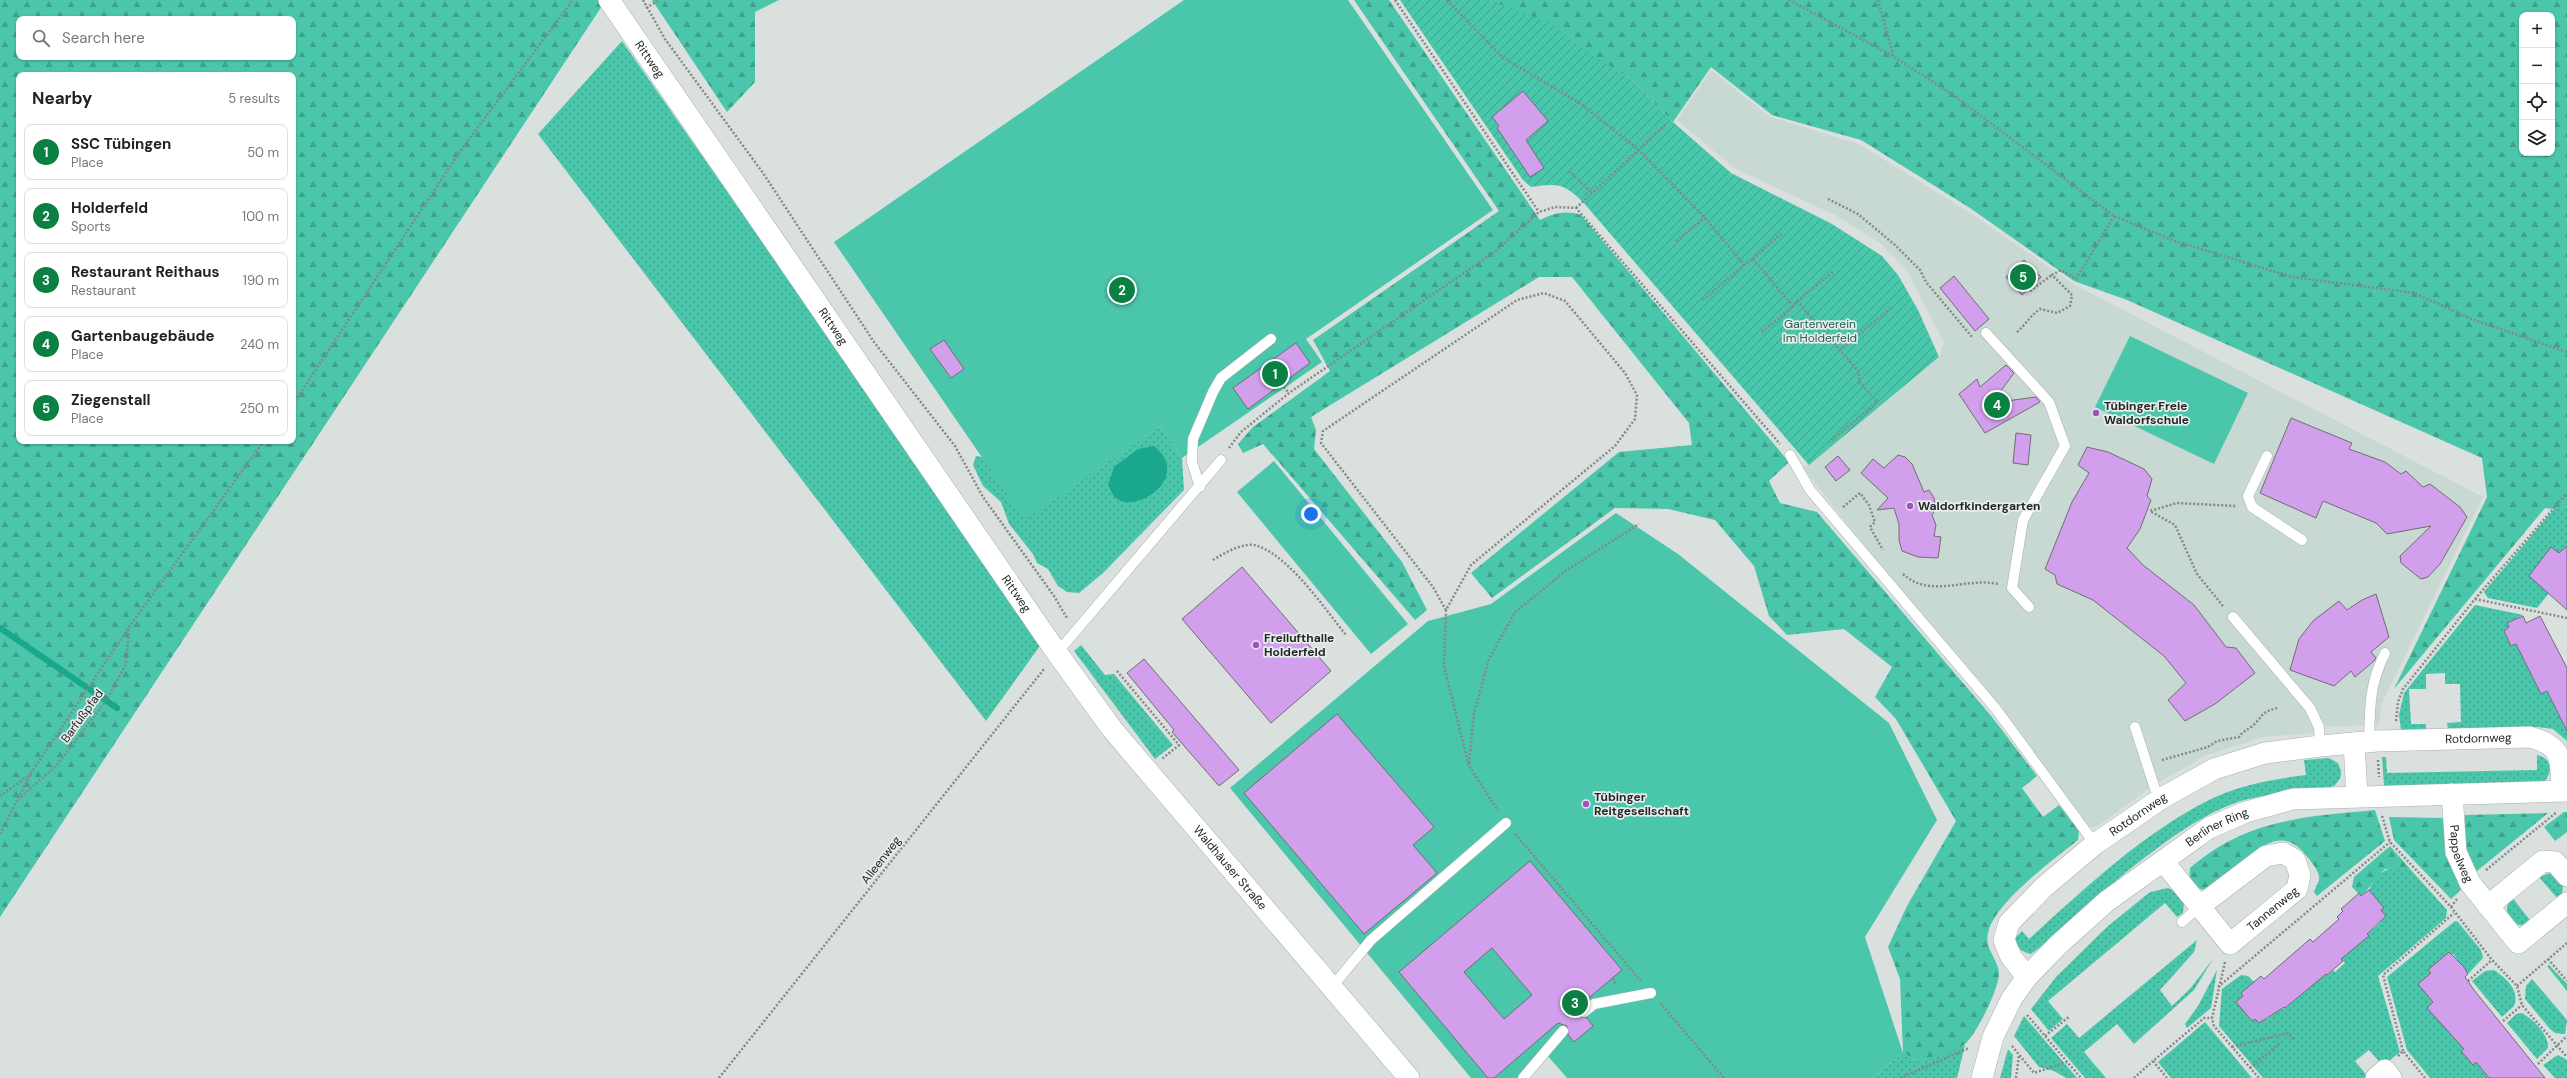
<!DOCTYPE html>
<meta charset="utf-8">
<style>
:root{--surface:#fff;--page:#f2f2f2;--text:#222;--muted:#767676;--line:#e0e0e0;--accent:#0b8043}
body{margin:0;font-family:"DM Sans",sans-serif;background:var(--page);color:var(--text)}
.controls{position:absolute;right:12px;top:12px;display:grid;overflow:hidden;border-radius:8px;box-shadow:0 1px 3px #0004}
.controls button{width:36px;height:36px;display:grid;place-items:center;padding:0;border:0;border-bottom:1px solid var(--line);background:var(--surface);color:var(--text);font:20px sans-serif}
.you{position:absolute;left:1311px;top:514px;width:14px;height:14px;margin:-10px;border:3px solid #fff;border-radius:50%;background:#1a73e8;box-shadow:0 0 0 6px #1a73e833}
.badge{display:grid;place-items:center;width:26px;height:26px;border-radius:50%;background:var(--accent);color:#fff;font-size:13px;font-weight:700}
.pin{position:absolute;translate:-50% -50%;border:2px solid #fff;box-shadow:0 1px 4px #0006}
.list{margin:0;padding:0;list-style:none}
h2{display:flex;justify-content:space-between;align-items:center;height:52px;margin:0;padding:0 16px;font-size:17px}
h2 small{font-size:13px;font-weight:400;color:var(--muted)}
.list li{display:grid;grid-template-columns:26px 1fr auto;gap:12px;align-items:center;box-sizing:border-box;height:56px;margin:0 8px 8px;padding:0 8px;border:1px solid var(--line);border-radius:8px}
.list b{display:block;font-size:15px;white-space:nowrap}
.list p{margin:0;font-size:13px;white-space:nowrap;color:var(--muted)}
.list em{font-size:13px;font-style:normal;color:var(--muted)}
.icon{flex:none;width:22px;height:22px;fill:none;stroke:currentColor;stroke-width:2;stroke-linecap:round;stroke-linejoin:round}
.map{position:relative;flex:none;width:2567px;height:1078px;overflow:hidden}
.search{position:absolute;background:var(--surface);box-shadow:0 1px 3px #0004;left:16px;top:16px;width:280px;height:44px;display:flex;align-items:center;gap:10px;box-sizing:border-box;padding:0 14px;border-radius:8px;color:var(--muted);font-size:15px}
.panel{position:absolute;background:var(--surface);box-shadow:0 1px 3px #0004;left:16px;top:72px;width:280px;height:372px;border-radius:8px}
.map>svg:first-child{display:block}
.built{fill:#c8d8d3}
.grass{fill:url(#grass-dots)}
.forest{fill:url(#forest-firs);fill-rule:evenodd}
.garden{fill:url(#garden-furrows)}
.pitch{fill:#4ac6ab}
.water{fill:#19a78d}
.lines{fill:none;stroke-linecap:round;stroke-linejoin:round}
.stream{stroke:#19a78d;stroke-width:6}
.building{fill:#d19feb;stroke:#716e73;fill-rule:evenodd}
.lane-casing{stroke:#a8afad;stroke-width:11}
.street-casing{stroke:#a8afad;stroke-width:22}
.path{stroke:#848988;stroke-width:2.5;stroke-dasharray:2 2;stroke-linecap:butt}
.lane{stroke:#fff;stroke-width:10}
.street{stroke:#fff;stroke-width:21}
.poi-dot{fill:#9e51c2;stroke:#e6edeb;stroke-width:1.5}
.labels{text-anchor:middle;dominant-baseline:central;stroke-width:3.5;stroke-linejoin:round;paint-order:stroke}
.street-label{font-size:12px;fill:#242726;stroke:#e6edeb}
.park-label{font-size:12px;fill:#285c50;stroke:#e6edeb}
.poi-label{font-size:12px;font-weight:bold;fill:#242726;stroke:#e6edeb;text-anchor:start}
</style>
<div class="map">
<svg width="2567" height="1078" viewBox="0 0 2567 1078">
<defs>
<pattern id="grass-dots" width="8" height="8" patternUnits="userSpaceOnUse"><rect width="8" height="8" fill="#4ac6ab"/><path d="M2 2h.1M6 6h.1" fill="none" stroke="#3da18b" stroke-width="1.8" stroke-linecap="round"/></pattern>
<pattern id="forest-firs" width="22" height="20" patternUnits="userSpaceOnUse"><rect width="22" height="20" fill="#4ac6ab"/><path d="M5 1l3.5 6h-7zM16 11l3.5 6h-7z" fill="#3da18b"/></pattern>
<pattern id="garden-furrows" width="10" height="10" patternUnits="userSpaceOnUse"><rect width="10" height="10" fill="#4ac6ab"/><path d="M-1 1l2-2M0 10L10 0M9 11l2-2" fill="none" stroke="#3da18b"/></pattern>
</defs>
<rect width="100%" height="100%" fill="#d9e0de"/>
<path class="built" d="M1711,70L1770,117L1859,144L1967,211L2075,285L2483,497L2382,703L2379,725L2313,727V733L2263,737L2207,755L2154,785L2096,827H2088L1803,468L1939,358L1944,342L1906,269L1879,242L1835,215L1734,168L1677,120Z"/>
<g class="grass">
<path d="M622,41L1042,643L986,721L538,134Z"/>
<path d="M1160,426L1182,458L1184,490L1103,573L1079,593L1067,592L1058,586L1048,569L1037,563L1033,554L1009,524L1001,502L983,486L973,465L976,456L982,457L1025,519Z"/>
<path d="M2567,506V546L2559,553L2549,593L2537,608L2488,598L2484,592L2554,509Z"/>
<path d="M2475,605L2523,615L2508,623L2509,627L2504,631L2511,646L2526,639L2521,654L2541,694L2559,685L2567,702L2556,708L2564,725L2567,723V741L2553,729L2538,727L2448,729L2447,723L2461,722L2460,684H2445V673L2426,674V689H2409L2411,724H2426V729L2401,730L2399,715L2404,693Z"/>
<path d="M1081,645L1105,675L1114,674L1173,745L1155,759L1074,651Z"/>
<path d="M2537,755C2551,758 2554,771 2544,782L2384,786L2382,757H2386L2387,773L2537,770Z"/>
<path d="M2329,758L2338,763C2343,774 2342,778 2334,786C2300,793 2269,792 2235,803C2179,823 2111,885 2065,924C2054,934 2044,945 2031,954C2021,952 2017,948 2015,938L2022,931L2029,939C2083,890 2143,833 2209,800C2239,785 2273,779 2306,775L2304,760Z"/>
<path d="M2399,868L2411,870L2447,910L2446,918L2378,976L2400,1052L2383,1066L2369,1050L2355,1061L2369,1078H2263L2219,1026L2222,989L2241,975L2248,976L2254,982L2241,993L2243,996L2236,1002L2252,1021L2255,1019H2267L2276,1011L2285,1008L2326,974L2328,975L2333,970L2335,972L2345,963L2340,957L2369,936L2367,934L2380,923L2381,910L2384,908L2369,890C2377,874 2381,869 2399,868Z"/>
<path d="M2550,873L2555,875L2563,884L2562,895L2558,899L2539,877Z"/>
<path d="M2168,888L2174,891L2184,903L2183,913L2177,917L2165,903L2048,1001L2063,1019L2049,1031L2031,1009L2056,977L2107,927L2150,892Z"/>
<path d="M2512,897L2532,923C2521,927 2517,926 2507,918V906Z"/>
<path d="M2455,921L2458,922L2481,950L2483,958L2468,974L2453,954L2428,970L2431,973L2418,984L2433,1002L2427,1008L2465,1047L2461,1051L2473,1065L2476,1062L2489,1078H2430L2407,1050L2387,977Z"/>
<path d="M2197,940L2194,952L2160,990L2172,1006L2190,989L2213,959L2194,990L2134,1044L2117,1024L2084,1052L2106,1078H2085L2051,1038L2067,1024L2079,1038Z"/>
<path d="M2549,965L2567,984V991L2547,966Z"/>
<path d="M2217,970L2211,1008L2187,1028L2185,1024L2198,1006Z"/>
<path d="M2494,970C2506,978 2520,990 2514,1006L2502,1017L2472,981L2485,971Z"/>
<path d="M2532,979L2567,1020L2565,1034L2555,1033L2550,1029L2525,999L2526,986Z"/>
<path d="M2522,1013C2533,1019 2549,1035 2548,1048L2537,1059L2507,1023L2516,1014Z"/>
<path d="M2024,1016L2077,1078H2066L2054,1071L2039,1067L2014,1036Z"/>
<path d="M2205,1022L2252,1078H2171L2158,1062Z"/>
<path d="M1965,1045L1957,1078H1873L1903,1053L1920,1062Z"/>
<path d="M2008,1049L2013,1055L2011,1078H2000Z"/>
<path d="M2558,1055L2567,1060V1078H2555L2543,1065Z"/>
</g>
<g class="forest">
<path d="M0,0H606L0,917ZM19,19H293V57H19ZM19,75H293V441H19Z"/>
<path d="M652,0H779L755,12V82L727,112Z"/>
<path d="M1354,0H1389L1540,220C1555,213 1564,210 1581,215L1789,462L1769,481L1780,503L1817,512L1992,717L2037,776L2022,788L2043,817L2059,805L2079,831L2078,840C2054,859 1994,903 1988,933C1984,948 1998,959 1999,973C1999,989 1977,1033 1965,1044C1958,1051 1931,1058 1920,1062L1903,1053L1900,979L1888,947L1907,906L1956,821L1896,719L1875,697L1892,667L1844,629L1787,635L1769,616L1754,566L1715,520L1668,509L1615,508L1492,598L1471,573L1619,452L1692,445L1689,423L1572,277H1539L1311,417L1316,430L1314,449L1402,562L1427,610L1415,620L1263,444L1243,453L1238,444L1253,427L1330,371L1313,340L1499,211Z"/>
<path d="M1489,0H2567V506L2554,509L2545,508L2394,689L2487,497L2482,458L2127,300L2074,281L1970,208L1861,140L1772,115L1711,67L1673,122L1630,78ZM2522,15H2552V153H2522Z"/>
<path d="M2375,810L2385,841L2317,896L2314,892C2315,888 2318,884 2319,880C2320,875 2316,868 2312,863C2301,847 2288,834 2267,844L2209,890C2194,890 2188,883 2190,868C2247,819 2303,817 2375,810Z"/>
<path d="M2564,812H2567V832L2555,841L2544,827Z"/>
<path d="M2548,813L2472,875L2464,854L2465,815Z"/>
<path d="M2389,817L2444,818L2445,855L2463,888L2451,899L2394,840Z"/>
<path d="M2390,846L2411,870L2385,869C2375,877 2371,888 2361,896L2352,887L2354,877Z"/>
</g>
<path class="garden" d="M1400,0H1489L1550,23L1588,53L1630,78L1673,122L1731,173L1832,224L1882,256L1898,275L1918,310L1939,357L1809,465L1583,202C1564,183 1557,183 1531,187L1523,180Z"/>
<g class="pitch">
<path d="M1184,0H1348L1493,210L1306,339L1322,362L1182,458L1160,426L1025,520L834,242Z"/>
<path d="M2130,336L2248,393L2214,464L2095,407Z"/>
<path d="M1274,461L1408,624L1371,654L1237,492Z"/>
<path d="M1616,513L1678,554L1889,723L1937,820L1865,937L1903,1053L1873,1078H1567L1547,1055L1519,1078H1471L1230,788L1428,621L1491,604Z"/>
</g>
<path class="water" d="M1154,446C1194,477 1133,518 1114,496C1112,494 1110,488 1108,485L1114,467L1138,449Z"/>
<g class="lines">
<path class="stream" d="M0,628L117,708"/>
</g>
<g class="building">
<path d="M1523,91L1548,121L1526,140L1544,168L1530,177L1497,128L1499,126L1492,117Z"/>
<path d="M2024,260L2041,277L2022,295L2006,277Z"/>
<path d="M1954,276L1989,319L1975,331L1940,288Z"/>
<path d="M944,340L964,369L951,378L930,349Z"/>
<path d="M1296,343L1310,363L1248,409L1233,388Z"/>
<path d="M2006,365L2014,373L1992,403L2036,397L2040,402L1985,433L1959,394L1977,379L1980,387Z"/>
<path d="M2291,418L2352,443L2349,449L2385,462L2401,474L2406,471L2423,487L2430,484L2460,507L2467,517L2440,564L2428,577L2421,579L2401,563L2400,556L2431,526L2387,534L2376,523L2323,501L2316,518L2260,493Z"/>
<path d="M2016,433L2031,435L2028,465L2013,463Z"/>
<path d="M2087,447L2108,452L2144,469L2152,479L2147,496L2151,500L2140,529L2127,548L2143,565L2194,605L2226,647L2236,648L2255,673L2215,704L2185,721L2168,700L2186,683L2164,656L2093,600L2057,584L2055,575L2045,569L2072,502L2089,473L2078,465Z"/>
<path d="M1898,455L1905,457L1912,464L1924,492L1929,490L1934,498L1936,509L1932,515L1936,525L1934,536L1941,537L1938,558L1918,557L1902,551L1899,540V524L1894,508L1877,510L1888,498L1861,473L1873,459L1884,468Z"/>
<path d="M1838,456L1850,470L1836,481L1825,467Z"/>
<path d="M2567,546V610L2529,576L2551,547L2559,553Z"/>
<path d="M1242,567L1331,671L1271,723L1182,619Z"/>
<path d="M2376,594L2389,637L2371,652L2376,658L2374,661L2355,677L2351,671L2334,686L2290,670L2299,639L2313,621L2339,601L2347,610L2362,600Z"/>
<path d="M2523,616L2526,623L2540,616L2567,668V731L2547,691L2541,694L2516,644L2511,646L2504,631L2509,627L2507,623Z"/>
<path d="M1144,659L1239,770L1219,786L1172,732L1174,730L1127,673Z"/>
<path d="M1337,714L1434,827L1413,845L1437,873L1364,934L1244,793Z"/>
<path d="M1530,861L1622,970L1578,1007L1579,1016L1587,1018L1593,1026L1574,1042L1568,1035L1567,1026L1558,1023L1494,1078H1488L1399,972ZM1492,948L1532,995L1504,1019L1464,972Z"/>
<path d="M2369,890L2384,908L2381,910L2386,916L2367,934L2369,936L2341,959L2343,961L2327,975L2326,974L2285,1008L2284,1007L2259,1023L2255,1019L2252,1021L2236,1002L2243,996L2241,993L2261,976L2264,979L2310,939L2313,942L2339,919L2337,917L2343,911L2341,909L2359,893L2361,896Z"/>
<path d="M2449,952L2464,967L2468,974L2465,977L2474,990L2545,1078H2489L2476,1062L2473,1065L2461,1051L2464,1049L2427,1008L2433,1002L2418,984L2431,973L2428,970Z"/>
</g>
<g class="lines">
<g class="lane-casing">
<g id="lane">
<path d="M1986,333L2049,402L2065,446L2023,520L2012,588L2029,607"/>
<path d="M1790,455L1810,490L1996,709L2095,844"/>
<path d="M2267,456L2248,496L2252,507L2302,540"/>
<path d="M1200,487L1192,462L1193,439L1213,392L1221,378L1271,339"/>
<path d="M2233,617L2310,708L2319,727L2320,746"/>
<path d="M1057,653L1221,460"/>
<path d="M2135,727L2155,789L2162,798"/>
<path d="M2369,742C2370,707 2369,685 2385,653"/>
<path d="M2182,922L2200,906"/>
<path d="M1331,988L1371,940L1506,823"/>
<path d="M1584,1012L1594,1004L1651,993"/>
<path d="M1523,1078L1563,1031"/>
</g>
</g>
<g class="street-casing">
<g id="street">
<path id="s1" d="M609,0L1057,653L1112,729L1409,1078"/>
<path d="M2354,743L2357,796"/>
<path id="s2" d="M2452,794L2456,852L2470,883L2518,943L2567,903"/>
<path id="s3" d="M2163,861L2230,944L2297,889L2300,875L2295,860L2283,853L2266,856L2200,906"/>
<path d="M2488,906L2543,861L2555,862L2567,876"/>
<path id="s4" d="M2027,977L2011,957L2004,940L2009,923L2044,887L2095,844L2162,798L2214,769L2265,753L2320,746L2377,741L2530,737C2565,747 2560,759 2562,791"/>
<path id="s5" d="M1982,1078L1993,1037L2012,998L2027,977L2058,945L2107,901L2209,828L2246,812L2293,799L2567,791"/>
<path d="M2376,1078L2385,1070L2391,1078"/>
</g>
</g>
<g class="path">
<path d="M643,0L665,39L763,173L874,342L955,446L983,497L1054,596L1067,618"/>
<path d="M1395,0L1539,212"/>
<path d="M1447,0L1502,57L1581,104L1638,149L1705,218L1744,265L1753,259L1793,306L1797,301L1859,372V381L1877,402L1830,442"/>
<path d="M1789,0L1893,56L1956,97L2114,216L2175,241L2292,277L2414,293L2474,320L2567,352"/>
<path d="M1878,0L1893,55"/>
<path d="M646,8L659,0"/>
<path d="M1569,171L1592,193"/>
<path d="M1828,199L1858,214L1895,245L1920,270L1926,282L1972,337"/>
<path d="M1576,208L1666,124"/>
<path d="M1676,241L1705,218"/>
<path d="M1753,259L1781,234"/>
<path d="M2030,291L2052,275"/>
<path d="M1703,300L1744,265"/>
<path d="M1797,301L1833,272"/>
<path d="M1762,332L1793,306"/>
<path d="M2017,332C2026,324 2030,316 2040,309L2057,313L2070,306L2072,295L2052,275L2061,270L2076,279L2114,216"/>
<path d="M1840,350L1891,308"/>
<path d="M1281,384L1289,393"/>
<path d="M293,404L461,150L573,0"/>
<path d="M1229,448L1241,432L1289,393L1493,253L1539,212L1555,207L1576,208L1780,444"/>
<path d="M1843,507L1860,493L1869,505L1875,522L1870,527L1883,550"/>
<path d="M1213,560C1224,553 1245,541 1258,546C1291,558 1324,608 1346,635"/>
<path d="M1903,574C1930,599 1966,577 1998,584"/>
<path d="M2475,599L2567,618"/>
<path d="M2223,606L2197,574L2175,525L2150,511L2177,503L2236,506"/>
<path d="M1446,610L1433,587L1321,443L1323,431L1517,300L1544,293L1565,301L1625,373L1637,395L1635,419L1615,446L1471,565L1446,610L1444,666L1469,766L1498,811"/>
<path d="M1117,671L1179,745L1162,759"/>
<path d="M2396,721L2398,702L2403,689L2475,599L2567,493"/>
<path d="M2162,760L2208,747L2217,741L2239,737C2243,731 2246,731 2251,727C2263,718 2258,713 2277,708"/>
<path d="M2378,760L2379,777"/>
<path d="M1469,763L1474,713L1489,659L1515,612L1567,570L1639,524"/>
<path d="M0,796L31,774"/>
<path d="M21,797L56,766L106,701L126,664L129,627"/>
<path d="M2382,816L2390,842L2451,907L2492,960L2517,986L2522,1005L2567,1057"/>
<path d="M0,834L31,773L129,627L264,441"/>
<path d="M1515,834L1641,981"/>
<path d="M2486,870L2557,812"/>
<path d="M2451,907L2457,899"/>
<path d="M2548,959L2567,981"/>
<path d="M2225,962L2212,1018L2214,1026L2259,1078"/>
<path d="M1613,978L1616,985"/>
<path d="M2468,981L2492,960"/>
<path d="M2517,986L2567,943"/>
<path d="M2218,987L2390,842"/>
<path d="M1660,1003L1724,1078"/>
<path d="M2027,1015L2081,1078"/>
<path d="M2503,1021L2522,1005"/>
<path d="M2045,1036L2070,1016"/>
<path d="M2012,1046L2034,1073L2067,1062"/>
<path d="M2232,1047L2288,1033L2294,1040"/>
<path d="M2403,1051L2383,975L2454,913"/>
<path d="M2398,1056L2403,1051L2425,1078"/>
<path d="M2538,1064L2567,1036"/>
<path d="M2250,1068L2281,1042"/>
<path d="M719,1078L1044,669"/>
<path d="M1900,1078L1969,1048"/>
<path d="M2016,1078L2019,1055"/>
<path d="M2134,1078L2153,1061"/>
<path d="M2167,1078L2153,1061L2204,1018H2212"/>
</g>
<use href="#lane" class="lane"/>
<use href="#street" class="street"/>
</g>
<g class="poi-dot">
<circle cx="2096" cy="413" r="4"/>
<circle cx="1910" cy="506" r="4"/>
<circle cx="1256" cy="645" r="4"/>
<circle cx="1586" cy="804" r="4"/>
</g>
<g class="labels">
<g class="street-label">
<text stroke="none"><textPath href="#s1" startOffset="72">Rittweg</textPath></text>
<text stroke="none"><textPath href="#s1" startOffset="396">Rittweg</textPath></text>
<text stroke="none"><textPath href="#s1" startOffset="720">Rittweg</textPath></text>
<text transform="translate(82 716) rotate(-54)">Barfußpfad</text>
<text stroke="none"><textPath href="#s4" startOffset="587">Rotdornweg</textPath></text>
<text stroke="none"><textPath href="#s4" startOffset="231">Rotdornweg</textPath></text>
<text stroke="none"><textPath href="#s5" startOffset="355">Berliner Ring</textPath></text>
<text stroke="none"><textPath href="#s2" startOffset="61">Pappelweg</textPath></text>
<text transform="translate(881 860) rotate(-52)">Alleenweg</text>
<text stroke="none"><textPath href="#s1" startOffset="1068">Waldhäuser Straße</textPath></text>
<text stroke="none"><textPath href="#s3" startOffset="162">Tannenweg</textPath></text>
</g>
<g class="park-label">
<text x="1820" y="324">Gartenverein<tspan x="1820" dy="14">Im Holderfeld</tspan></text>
</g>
<g class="poi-label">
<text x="2104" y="406">Tübinger Freie<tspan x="2104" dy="14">Waldorfschule</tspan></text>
<text x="1918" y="506">Waldorfkindergarten</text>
<text x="1264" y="638">Freilufthalle<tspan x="1264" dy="14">Holderfeld</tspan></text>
<text x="1594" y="797">Tübinger<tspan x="1594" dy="14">Reitgesellschaft</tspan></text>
</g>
</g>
</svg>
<div class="controls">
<button>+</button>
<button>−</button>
<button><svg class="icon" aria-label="locate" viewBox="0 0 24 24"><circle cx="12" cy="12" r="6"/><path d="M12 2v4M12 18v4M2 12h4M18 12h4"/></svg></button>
<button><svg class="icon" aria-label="layers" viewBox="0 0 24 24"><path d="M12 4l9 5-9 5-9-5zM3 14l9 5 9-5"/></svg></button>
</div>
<div class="you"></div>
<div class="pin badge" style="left:1275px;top:374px">1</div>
<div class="pin badge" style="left:1122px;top:290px">2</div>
<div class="pin badge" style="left:1575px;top:1003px">3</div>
<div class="pin badge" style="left:1997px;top:405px">4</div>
<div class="pin badge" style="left:2023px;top:277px">5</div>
<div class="search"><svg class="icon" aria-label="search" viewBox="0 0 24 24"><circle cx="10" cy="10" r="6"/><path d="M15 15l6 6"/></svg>Search here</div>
<section class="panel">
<h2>Nearby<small>5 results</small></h2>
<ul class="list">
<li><span class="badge">1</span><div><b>SSC Tübingen</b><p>Place</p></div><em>50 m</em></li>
<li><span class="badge">2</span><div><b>Holderfeld</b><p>Sports</p></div><em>100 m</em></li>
<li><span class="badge">3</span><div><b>Restaurant Reithaus</b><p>Restaurant</p></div><em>190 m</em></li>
<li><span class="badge">4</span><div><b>Gartenbaugebäude</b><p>Place</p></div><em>240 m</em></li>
<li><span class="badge">5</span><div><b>Ziegenstall</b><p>Place</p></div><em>250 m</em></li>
</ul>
</section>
</div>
